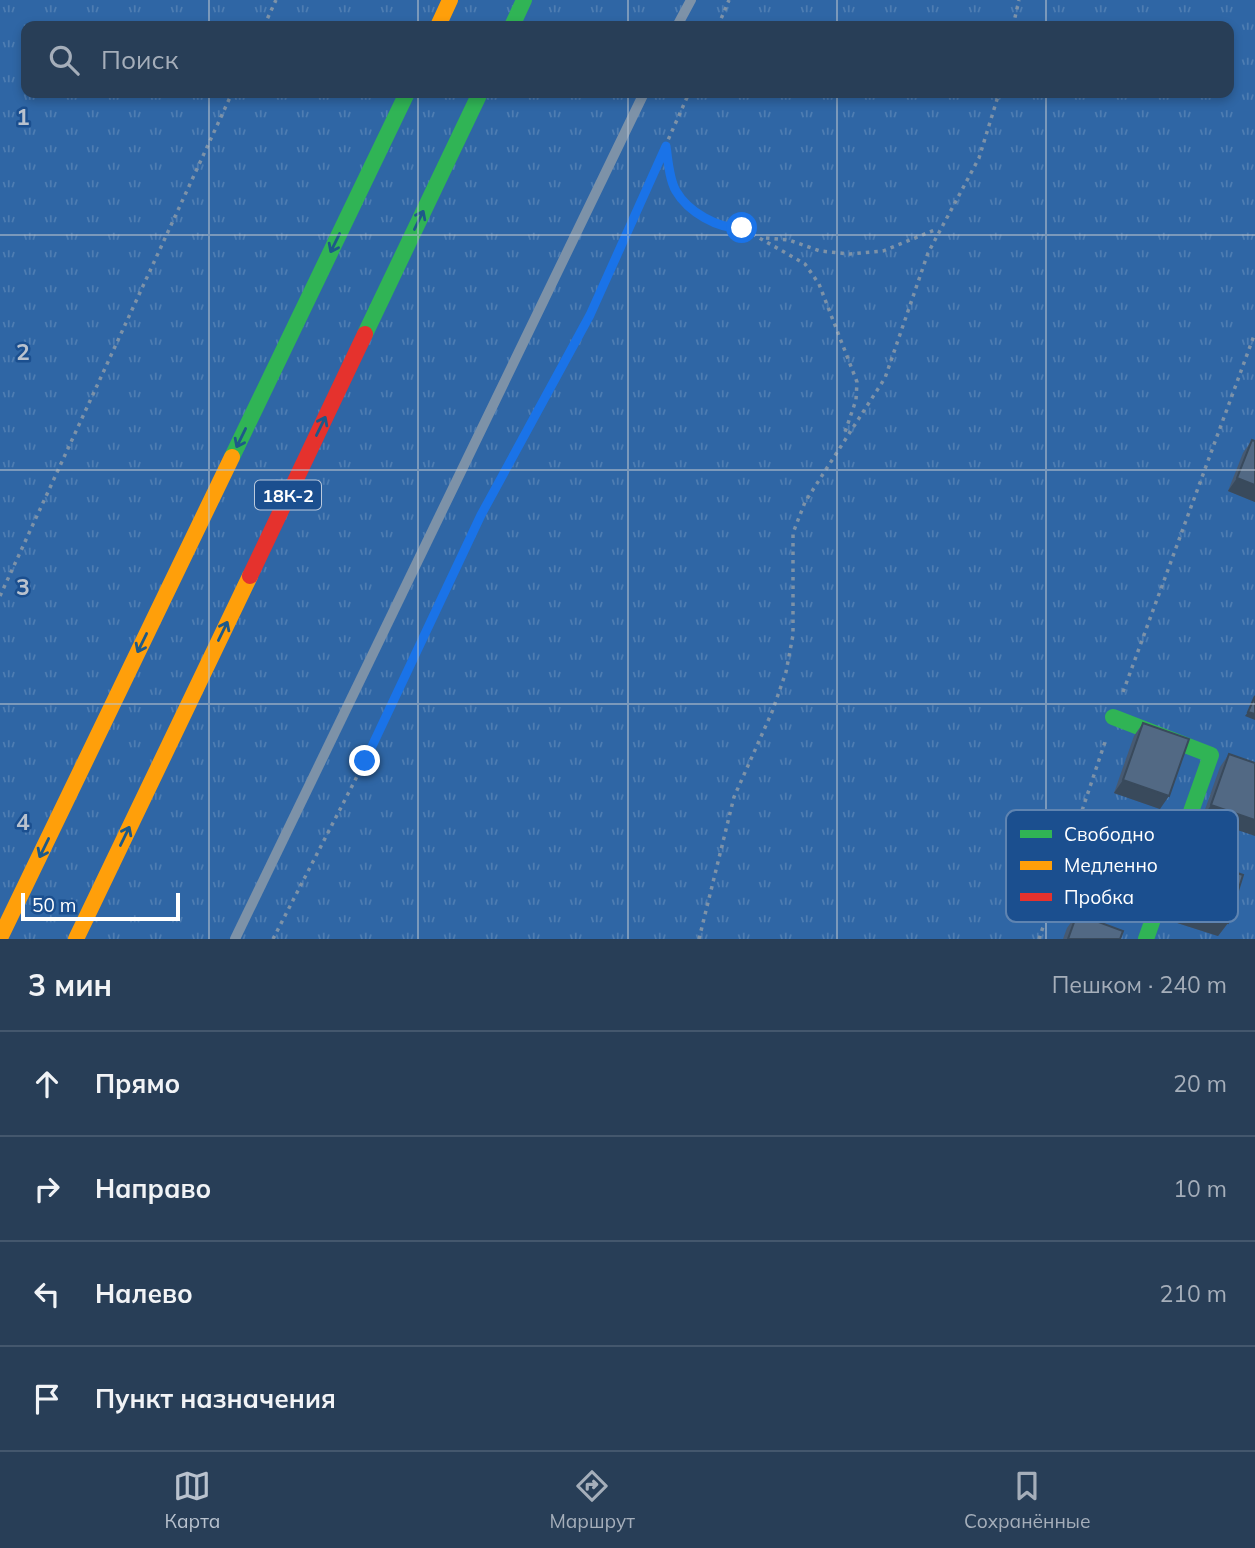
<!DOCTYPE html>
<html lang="ru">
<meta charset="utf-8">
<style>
:root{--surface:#283e57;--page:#344961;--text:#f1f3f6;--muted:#a5aeba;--line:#44576d;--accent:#b9c2ce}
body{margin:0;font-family:Mulish,sans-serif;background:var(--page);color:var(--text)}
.scale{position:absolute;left:21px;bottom:18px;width:159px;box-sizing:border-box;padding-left:7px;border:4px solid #fff;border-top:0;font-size:19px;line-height:24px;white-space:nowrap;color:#fff;-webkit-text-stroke:5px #1b4f8f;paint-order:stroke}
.stop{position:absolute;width:21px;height:21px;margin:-16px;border:5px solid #1a73e8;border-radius:50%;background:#fff}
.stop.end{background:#1a73e8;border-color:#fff;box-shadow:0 2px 7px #0008}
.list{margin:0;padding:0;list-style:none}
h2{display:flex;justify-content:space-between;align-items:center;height:91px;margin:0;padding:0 28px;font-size:30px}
h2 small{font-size:23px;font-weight:400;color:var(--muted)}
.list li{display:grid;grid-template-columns:46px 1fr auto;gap:21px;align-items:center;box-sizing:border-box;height:105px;padding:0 28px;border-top:2px solid var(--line)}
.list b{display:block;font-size:26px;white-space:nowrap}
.list em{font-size:23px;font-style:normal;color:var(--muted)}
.icon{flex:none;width:38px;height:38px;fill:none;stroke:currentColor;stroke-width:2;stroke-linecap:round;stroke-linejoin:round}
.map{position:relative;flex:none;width:1255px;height:939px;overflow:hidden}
.search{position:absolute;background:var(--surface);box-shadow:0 4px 10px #0003;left:21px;right:21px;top:21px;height:77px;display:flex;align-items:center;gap:18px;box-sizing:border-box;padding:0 24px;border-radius:14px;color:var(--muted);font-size:26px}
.sheet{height:511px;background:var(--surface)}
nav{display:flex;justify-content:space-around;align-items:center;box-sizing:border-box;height:98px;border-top:2px solid var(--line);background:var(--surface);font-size:19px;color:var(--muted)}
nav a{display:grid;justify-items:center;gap:4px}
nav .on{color:var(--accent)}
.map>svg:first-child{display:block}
.park{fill:url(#park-tufts);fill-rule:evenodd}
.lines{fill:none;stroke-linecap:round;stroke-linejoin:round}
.path{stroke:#7d92a8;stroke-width:3.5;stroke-dasharray:3.5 5;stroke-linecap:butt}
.lane{stroke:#7d92a8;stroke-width:10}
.fast{stroke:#30b455;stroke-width:16}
.slow{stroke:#ff9f0a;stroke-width:16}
.jam{stroke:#e5322d;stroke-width:16}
.wall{fill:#475a72}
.shaded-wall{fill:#394a5c}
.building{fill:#526984;stroke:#394a5c;stroke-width:2}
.oneway{stroke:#1d5989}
.route{stroke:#1a73e8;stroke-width:9}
.grid{fill:none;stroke:#b9c2ce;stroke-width:2;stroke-opacity:0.55}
.labels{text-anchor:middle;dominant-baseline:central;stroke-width:5;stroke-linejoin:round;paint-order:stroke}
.shield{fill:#1b4f8f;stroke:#bbcadd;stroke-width:2}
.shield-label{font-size:18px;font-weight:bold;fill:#fff}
.key{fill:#1b4f8f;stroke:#5f84b1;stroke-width:2}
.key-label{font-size:19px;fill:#fff}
.grid-label{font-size:23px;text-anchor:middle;font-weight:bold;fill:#b9c2ce;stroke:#1b4f8f;stroke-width:5;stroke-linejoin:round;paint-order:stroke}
</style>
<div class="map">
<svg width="1255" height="939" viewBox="0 0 1255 939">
<defs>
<pattern id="park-tufts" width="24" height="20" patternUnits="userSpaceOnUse" patternTransform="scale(1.75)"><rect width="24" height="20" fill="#2f66a5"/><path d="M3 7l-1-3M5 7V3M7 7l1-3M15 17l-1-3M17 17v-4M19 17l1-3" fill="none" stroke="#4e7db2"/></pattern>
</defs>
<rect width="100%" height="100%" fill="#365274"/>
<path class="park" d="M0,0H1255V939H0ZM26,26H1229V93H26Z"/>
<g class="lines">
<g class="path">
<path d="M264,26L276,0"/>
<path d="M718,26L729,0"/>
<path d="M1013,26L1019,0"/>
<path d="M666,148L676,191L705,220L727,229L742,228L805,264L819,284L857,382L856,400L844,435"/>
<path d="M766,238L789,240L820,251L850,254L883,251L937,229"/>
<path d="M0,596L232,93"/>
<path d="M1123,692L1255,333"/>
<path d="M273,939L365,761L481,515L590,315L689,93"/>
<path d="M699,939L734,797L772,712L786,672L793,635V533L805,502L885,378L928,253L979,158L999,93"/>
<path d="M1039,939L1105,742"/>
</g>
<g class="lane">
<path d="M677,26L691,0"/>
<path d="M235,939L644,93"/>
</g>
<g class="fast">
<path d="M512,26L524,0"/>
<path d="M365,334L480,93"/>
<path d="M232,457L407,93"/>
<path d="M1113,717L1211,755L1146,939"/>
</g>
<g class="slow">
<path d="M438,26L450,0"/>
<path d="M0,938L232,457"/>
<path d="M76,939L250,576"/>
</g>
<path class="jam" d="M250,576L365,334"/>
</g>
<g class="wall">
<path d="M1252,440L1255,502L1228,491L1243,453Z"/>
<path d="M1143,723L1160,809L1114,793L1134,736Z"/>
<path d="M1229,754L1255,763L1202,818L1220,767Z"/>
<path d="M1111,819L1127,903L1082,887L1102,832Z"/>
<path d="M1193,858L1228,923L1218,936L1168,920L1184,872Z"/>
<path d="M1077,914L1120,939H1063L1067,928Z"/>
</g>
<g class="shaded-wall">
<path d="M1237,478L1255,485V502L1228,491Z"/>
<path d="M1248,712L1255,714V720L1245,716Z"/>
<path d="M1123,780L1169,796L1160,809L1114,793Z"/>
<path d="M1211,805L1255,820V836L1202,818Z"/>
<path d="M1092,874L1137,890L1127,903L1082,887Z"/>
<path d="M1177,906L1228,923L1218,936L1168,920Z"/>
</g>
<g class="building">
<path d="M1252,440L1255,441V485L1237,478Z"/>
<path d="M1255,696V714L1248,712Z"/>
<path d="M1143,723L1189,739L1169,796L1123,780Z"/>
<path d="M1229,754L1255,763V820L1211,805Z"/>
<path d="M1193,858L1243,875L1228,923L1177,906Z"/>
<path d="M1077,914L1123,931L1120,939H1068Z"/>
</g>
<defs><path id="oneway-shaft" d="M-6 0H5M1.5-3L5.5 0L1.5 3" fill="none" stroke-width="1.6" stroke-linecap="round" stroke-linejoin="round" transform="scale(1.75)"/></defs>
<g class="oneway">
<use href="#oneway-shaft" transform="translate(419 220) rotate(-64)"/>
<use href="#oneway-shaft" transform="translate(335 243) rotate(116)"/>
<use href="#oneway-shaft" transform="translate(321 426) rotate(-64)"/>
<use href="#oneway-shaft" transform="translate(241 438) rotate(116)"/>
<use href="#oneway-shaft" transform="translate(223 631) rotate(-64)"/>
<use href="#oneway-shaft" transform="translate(142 643) rotate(116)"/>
<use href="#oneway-shaft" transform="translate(125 836) rotate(-64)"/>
<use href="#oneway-shaft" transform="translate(44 848) rotate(116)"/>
</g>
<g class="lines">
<path class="route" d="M365,761L481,515L590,315L666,146C668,159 669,179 676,191C688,212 718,229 742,228"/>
</g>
<path class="grid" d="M209,0V26M418,0V26M628,0V26M837,0V26M1046,0V26M209,93V939M418,93V939M628,93V939M837,93V939M1046,93V939M0,235H1255M0,470H1255M0,704H1255"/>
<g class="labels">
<rect class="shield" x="255" y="480.5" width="66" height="29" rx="5"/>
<g class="shield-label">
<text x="288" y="495">18К-2</text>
</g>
</g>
<rect x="1006" y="810" width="232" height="112" rx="10" class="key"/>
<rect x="1020" y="830" width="32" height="8" fill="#30b455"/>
<rect x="1020" y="861" width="32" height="9" fill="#ff9f0a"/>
<rect x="1020" y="893" width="32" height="8" fill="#e5322d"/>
<g class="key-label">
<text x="1064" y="841">Свободно</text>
<text x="1064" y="872">Медленно</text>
<text x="1064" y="904">Пробка</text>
</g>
<g class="grid-label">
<text x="23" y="125">1</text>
<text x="23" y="360">2</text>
<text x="23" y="595">3</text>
<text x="23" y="830">4</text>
</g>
</svg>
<div class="scale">50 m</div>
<div class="stop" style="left:742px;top:228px"></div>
<div class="stop end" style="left:365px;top:761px"></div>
<div class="search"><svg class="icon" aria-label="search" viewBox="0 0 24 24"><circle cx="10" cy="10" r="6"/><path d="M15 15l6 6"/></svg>Поиск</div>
</div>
<section class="sheet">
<h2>3 мин<small>Пешком · 240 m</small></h2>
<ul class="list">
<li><svg class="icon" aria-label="ahead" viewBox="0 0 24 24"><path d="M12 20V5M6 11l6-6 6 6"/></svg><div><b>Прямо</b></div><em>20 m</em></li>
<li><svg class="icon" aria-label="right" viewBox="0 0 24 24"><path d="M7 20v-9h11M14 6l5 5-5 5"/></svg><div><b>Направо</b></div><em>10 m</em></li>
<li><svg class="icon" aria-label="left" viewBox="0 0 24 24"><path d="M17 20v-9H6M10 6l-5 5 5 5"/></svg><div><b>Налево</b></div><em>210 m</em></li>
<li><svg class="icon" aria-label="arrive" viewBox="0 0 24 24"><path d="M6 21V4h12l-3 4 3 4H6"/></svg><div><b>Пункт назначения</b></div></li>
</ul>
</section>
<nav>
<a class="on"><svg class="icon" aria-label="map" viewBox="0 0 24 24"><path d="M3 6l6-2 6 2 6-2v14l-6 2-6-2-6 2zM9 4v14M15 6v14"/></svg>Карта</a>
<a><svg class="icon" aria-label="directions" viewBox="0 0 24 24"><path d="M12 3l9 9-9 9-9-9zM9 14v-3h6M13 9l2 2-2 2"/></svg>Маршрут</a>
<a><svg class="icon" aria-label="saved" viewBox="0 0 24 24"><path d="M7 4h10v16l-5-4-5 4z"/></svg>Сохранённые</a>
</nav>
